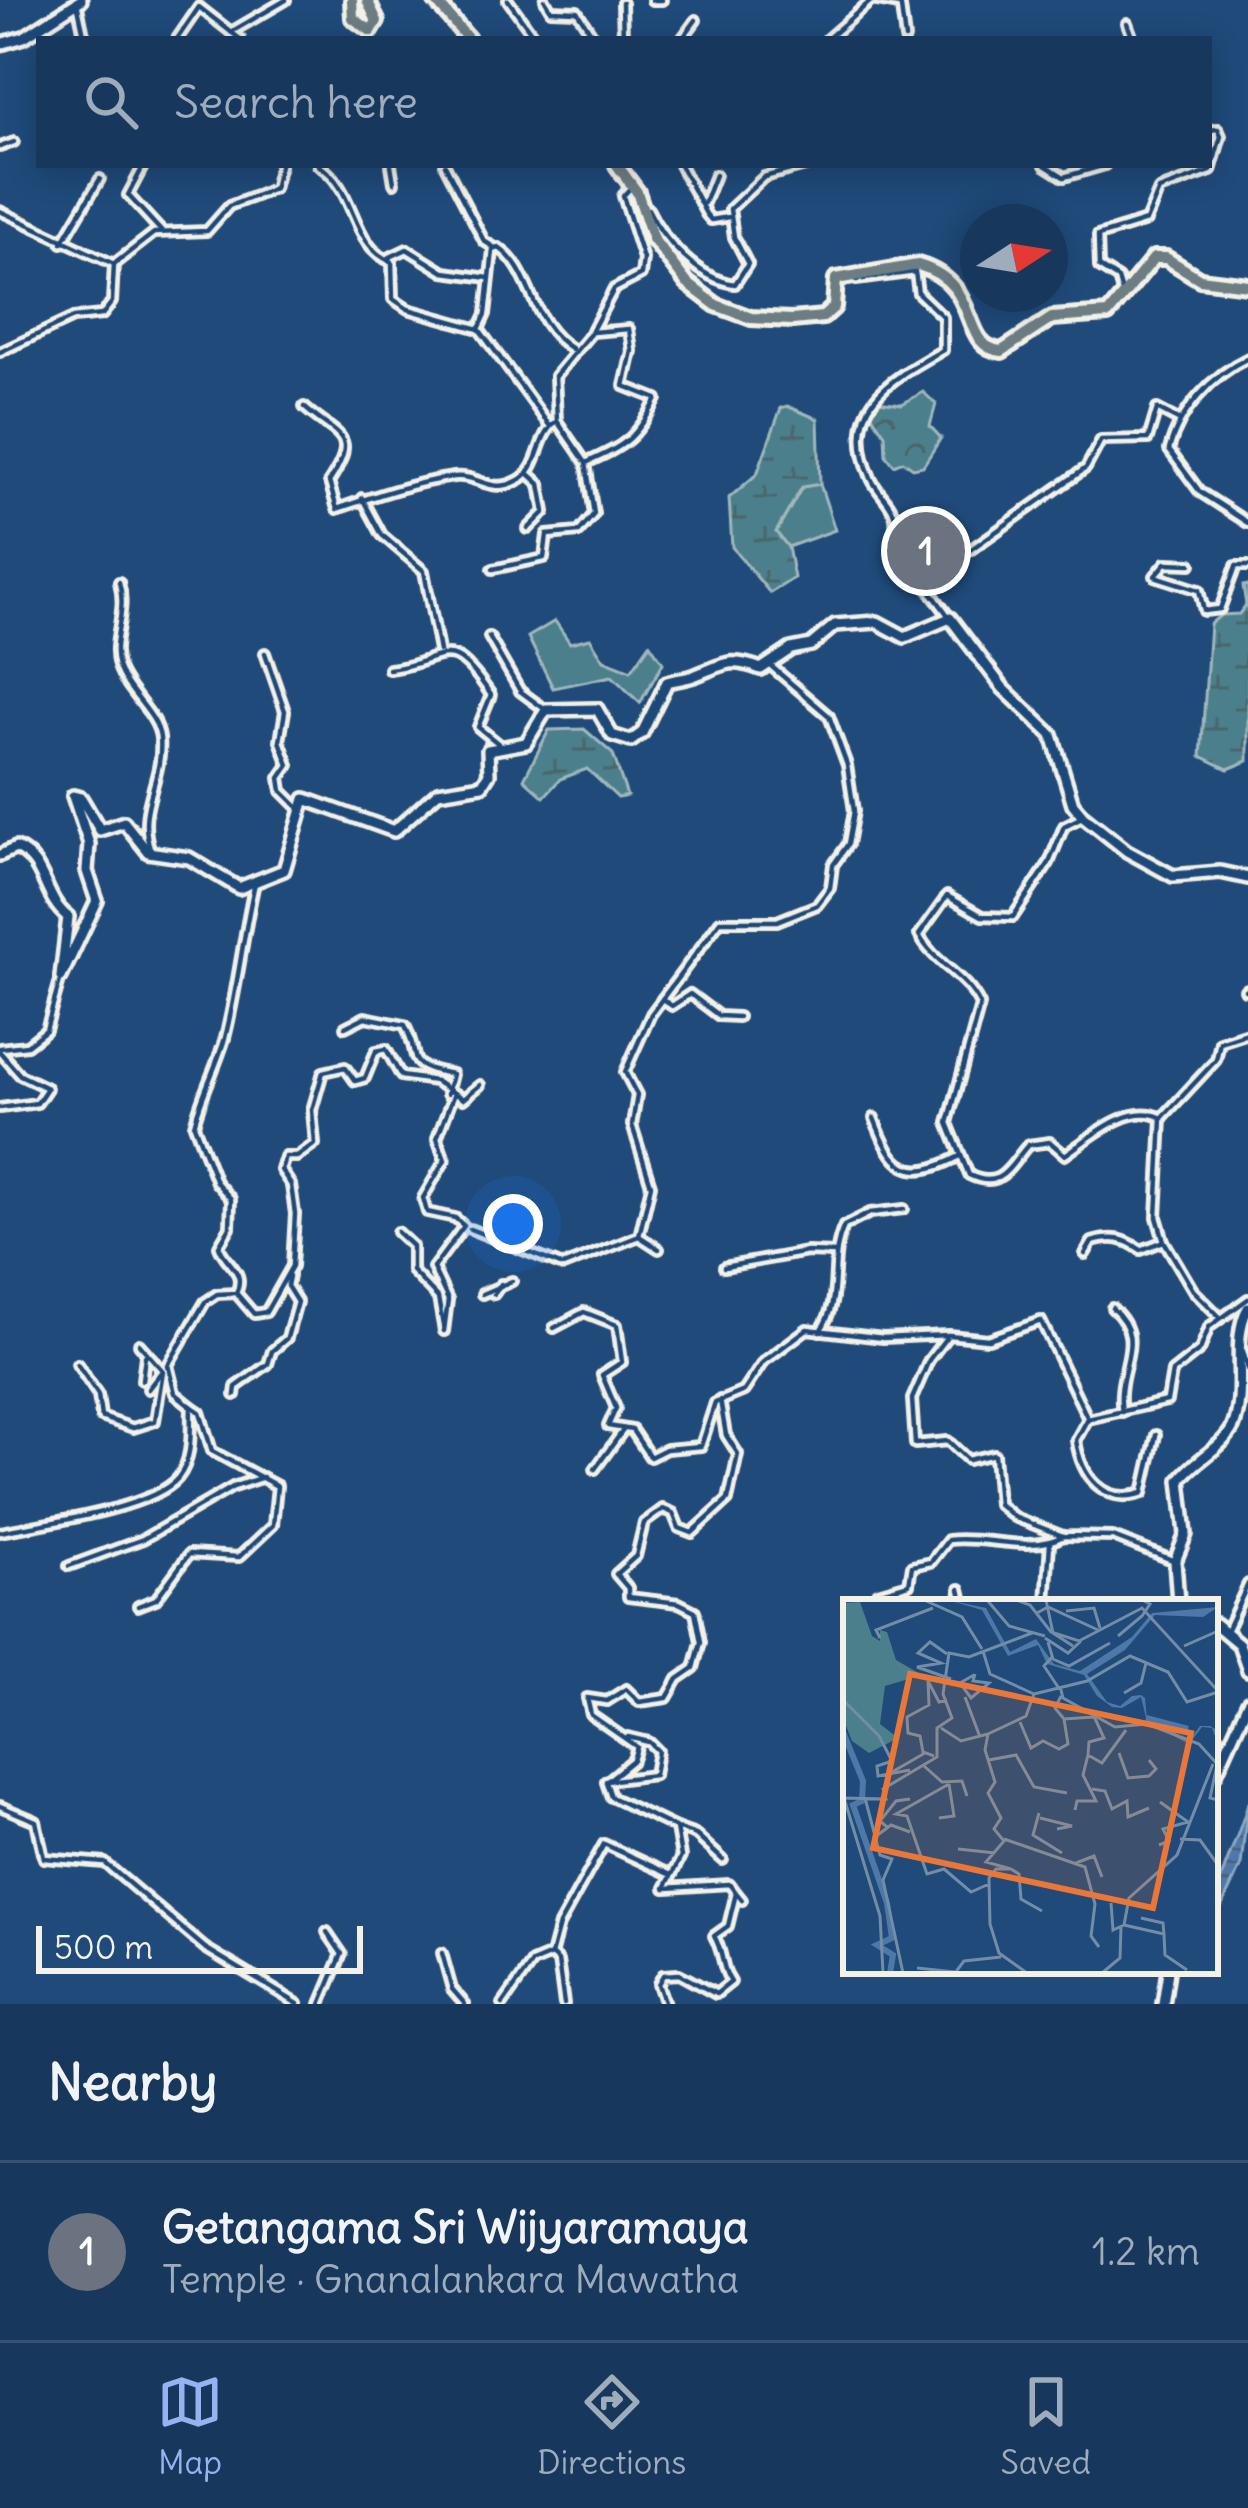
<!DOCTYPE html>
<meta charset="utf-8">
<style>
:root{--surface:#17385c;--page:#244365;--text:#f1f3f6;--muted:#9eacbb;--line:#365272;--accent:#95b2f1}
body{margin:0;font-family:Delius,sans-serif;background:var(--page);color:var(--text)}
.compass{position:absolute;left:960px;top:204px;width:108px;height:108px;border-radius:50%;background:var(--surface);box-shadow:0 6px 30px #0003;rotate:78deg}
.scale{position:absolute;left:36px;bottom:30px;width:327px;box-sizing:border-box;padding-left:12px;border:6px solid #f4f1e8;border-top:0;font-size:33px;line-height:42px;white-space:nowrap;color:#f4f1e8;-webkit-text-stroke:9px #1f4a7a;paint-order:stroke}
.you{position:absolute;left:513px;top:1224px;width:42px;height:42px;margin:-30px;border:9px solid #fff;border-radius:50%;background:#1a73e8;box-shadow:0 0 0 18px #1a73e833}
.badge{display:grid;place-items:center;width:78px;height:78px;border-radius:50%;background:var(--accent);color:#fff;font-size:39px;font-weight:700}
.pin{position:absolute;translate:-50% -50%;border:6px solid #fff;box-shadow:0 3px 12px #0006}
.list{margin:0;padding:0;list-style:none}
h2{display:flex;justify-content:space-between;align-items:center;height:156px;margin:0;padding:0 48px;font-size:51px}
h2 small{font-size:39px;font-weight:400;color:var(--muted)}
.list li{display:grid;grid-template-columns:78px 1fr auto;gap:36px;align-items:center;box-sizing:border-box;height:180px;padding:0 48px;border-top:3px solid var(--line)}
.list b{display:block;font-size:45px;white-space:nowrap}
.list p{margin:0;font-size:39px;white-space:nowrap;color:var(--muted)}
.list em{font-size:39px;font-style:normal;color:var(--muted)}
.icon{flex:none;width:66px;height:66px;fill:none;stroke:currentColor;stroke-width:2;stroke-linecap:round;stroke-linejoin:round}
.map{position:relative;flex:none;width:1248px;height:2004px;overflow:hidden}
.search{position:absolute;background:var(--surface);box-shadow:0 6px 30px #0003;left:36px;right:36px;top:36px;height:132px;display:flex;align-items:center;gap:30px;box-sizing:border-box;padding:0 42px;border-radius:0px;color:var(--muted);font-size:45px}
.sheet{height:336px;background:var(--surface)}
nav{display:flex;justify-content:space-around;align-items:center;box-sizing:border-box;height:168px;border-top:3px solid var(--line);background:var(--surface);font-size:33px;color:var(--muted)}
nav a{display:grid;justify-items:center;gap:6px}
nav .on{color:var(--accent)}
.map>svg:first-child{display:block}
.green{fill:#4b7f8c;stroke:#a0b8ba;stroke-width:3}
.forest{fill:url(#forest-crowns);stroke:#a0b8ba;stroke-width:3}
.wetland{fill:url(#wetland-marsh);stroke:#a0b8ba;stroke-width:3}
.water{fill:url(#water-rules);stroke:#90a8c2;stroke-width:3}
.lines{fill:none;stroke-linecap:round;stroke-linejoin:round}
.street-casing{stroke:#f4f1e8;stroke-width:14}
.secondary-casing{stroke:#f4f1e8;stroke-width:18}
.primary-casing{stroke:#f4f1e8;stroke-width:20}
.street{stroke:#1f4a7a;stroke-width:4.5}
.secondary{stroke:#1f4a7a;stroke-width:9}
.primary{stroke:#6c7e84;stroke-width:10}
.inset-river{fill:none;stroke:#4d78a8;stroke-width:6}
.inset-road{fill:none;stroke:#748da6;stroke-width:3}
.view{fill:#ea7738;fill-opacity:0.15;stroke:#ea7738;stroke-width:6}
.inset-edge{fill:none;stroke:#f4f1e8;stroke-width:6}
</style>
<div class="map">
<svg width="1248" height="2004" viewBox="0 0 1248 2004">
<defs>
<pattern id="forest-crowns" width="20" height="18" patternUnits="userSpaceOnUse" patternTransform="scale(3)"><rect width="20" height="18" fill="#4b7f8c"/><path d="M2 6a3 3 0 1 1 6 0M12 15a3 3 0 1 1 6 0" fill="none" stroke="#4a666c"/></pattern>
<pattern id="wetland-marsh" width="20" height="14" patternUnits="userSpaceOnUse" patternTransform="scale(3)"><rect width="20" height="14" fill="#4b7f8c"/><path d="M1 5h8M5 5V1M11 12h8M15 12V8" fill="none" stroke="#4a666c"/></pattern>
<pattern id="water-rules" width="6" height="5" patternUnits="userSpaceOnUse" patternTransform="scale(3)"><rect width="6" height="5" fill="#4d78a8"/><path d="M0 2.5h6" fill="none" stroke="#4b627c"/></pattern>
</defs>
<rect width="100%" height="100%" fill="#1f4a7a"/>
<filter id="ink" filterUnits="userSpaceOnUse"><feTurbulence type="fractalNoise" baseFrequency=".00833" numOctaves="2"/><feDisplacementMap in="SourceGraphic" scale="24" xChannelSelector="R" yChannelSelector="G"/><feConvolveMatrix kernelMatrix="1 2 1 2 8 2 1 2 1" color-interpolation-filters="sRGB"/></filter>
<g filter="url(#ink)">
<g class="green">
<path d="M820,484L835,530L788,547L776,533L802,487Z"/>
<path d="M555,621L570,643L590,638L604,660L631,671L650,644L663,663L640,703L612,676L553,688L528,637Z"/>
</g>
<path class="forest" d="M923,392L936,404L930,426L941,438L923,466L913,468L903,461L894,465L886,455L885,434L871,414L878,401L902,404Z"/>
<g class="wetland">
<path d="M787,406L818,419L820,484L802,487L776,532L788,547L794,578L770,593L732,547L729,498L757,474L781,408Z"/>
<path d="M1248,585V761L1228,769L1201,756L1210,624L1221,615L1239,614L1246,605L1243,586Z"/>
<path d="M584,729L613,754L627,796L618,798L587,769L560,779L544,797L524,779L549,730Z"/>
</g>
<path class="water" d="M1248,1802L1241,1865L1215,1921C1215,1874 1237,1847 1248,1802Z"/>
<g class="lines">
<g class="street-casing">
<g id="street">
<path d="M508,0L536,39"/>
<path d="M545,0L551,10L577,11L595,39"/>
<path d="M652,0H662"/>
<path d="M900,0L905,39"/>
<path d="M622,3L623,39"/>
<path d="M78,7L85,39"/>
<path d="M1127,23L1133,39"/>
<path d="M231,32L286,0"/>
<path d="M177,39L199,7L240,39"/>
<path d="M682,39L696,20"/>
<path d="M827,39L872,0L900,5"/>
<path d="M0,147L14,142"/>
<path d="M144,165L128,195L161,231"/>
<path d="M318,165C358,189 349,245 392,262L393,299L408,309L479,329L549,425"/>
<path d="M391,165L394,183"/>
<path d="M445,165L484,241L495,248"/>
<path d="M680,165L706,214L711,220L729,217"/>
<path d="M827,165H830"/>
<path d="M1045,165L1064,177L1105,165"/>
<path d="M704,203L715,175"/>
<path d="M648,209C663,241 699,279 735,284L748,264L734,237L730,209L764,177L809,165"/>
<path d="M0,211L114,264"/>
<path d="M62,243L100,179"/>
<path d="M386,259L407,249L444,272L489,278"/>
<path d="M114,264L154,233L207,231L229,206L274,189L280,165"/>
<path d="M856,280L915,272L918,293L943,317V350C890,380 840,405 871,478C876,491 892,503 895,517C897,529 892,543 893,554L909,562L950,618"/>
<path d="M1122,292L1118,279L1099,267L1098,236L1146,221L1159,190L1211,171L1221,136L1218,129L1209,130"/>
<path d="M479,329L486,314L493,250L499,248C533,271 529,323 572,349"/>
<path d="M0,352L73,318L102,315L112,302L114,264"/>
<path d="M1248,358C1212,375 1179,411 1169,450L1200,492L1248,523"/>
<path d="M304,407C337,437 361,433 329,482L337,509C374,496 416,482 454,477C478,474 491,495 517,481C542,469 535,436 557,421"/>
<path d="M586,463C626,445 636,439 657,399L624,386L632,351L629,329L592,332"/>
<path d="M362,498L382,535L424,571L439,651"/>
<path d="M528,529L545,512L540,484L529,474"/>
<path d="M1191,564L1166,563L1155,576L1199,590L1204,611L1220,609L1236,566H1248"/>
<path d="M493,569L544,558L547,535L579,532L594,514L586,463L557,421L555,376L590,334L614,289L641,275L643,259L623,196L633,185"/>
<path d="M918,573L935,557L970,550L1086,468L1101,440L1148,439L1157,409L1180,421"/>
<path d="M119,582C128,612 110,641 118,666C127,693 157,713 160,738C164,780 136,807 150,848"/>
<path d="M489,637L520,691L543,708"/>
<path d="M265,653L285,711L280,741L289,765L280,778L282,791L300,809"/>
<path d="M389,669C446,663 447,629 491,695L478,727L500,745"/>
<path d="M1082,817L1064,826L1049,863L1013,917L982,916L947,896L919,935C934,964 966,975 980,1005L948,1123L969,1175C1002,1191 1009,1166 1028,1145L1050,1142L1065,1155C1091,1137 1130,1101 1162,1118"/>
<path d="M1245,990L1248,989"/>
<path d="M662,999L672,1006L690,994L719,1016L738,1017"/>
<path d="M345,1027L365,1017L405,1025C423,1063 402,1065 452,1074L447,1094"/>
<path d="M0,1048L27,1045L46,1030L61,977"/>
<path d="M0,1052L20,1075L47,1088L37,1103L0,1108"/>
<path d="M874,1118C893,1168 907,1184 960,1156"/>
<path d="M470,1229L563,1266L639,1236"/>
<path d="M397,1232L412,1246V1271L438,1298L444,1331L448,1300L433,1268L464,1226L455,1218L427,1212L423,1198L445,1160L437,1138L453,1096"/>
<path d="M659,1249L639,1236L651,1185L632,1125L637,1095L625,1072L651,1014L720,921H777L817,905L830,888L833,865L848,844L854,811L847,765L829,716L772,667"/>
<path d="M1085,1254L1092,1242C1113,1236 1124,1238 1141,1250L1164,1241"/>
<path d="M724,1267L807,1252L835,1253"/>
<path d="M236,1293L254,1314L266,1312L292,1266L295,1214L291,1185L281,1170L285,1157H297L315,1144L312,1110L323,1072L345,1067L355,1081L365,1078L376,1051L386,1049L401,1076L435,1081L463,1099L480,1085"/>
<path d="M482,1294L512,1281"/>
<path d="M494,1294L501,1284"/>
<path d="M1112,1308C1150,1341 1114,1368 1122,1412"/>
<path d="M1220,1317L1193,1290L1164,1241L1157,1217L1162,1118L1216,1060L1220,1042L1248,1033"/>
<path d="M554,1328L584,1312L617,1325L622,1362L602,1375L616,1408L608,1426L632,1430L650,1457L666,1449L701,1446L715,1403L744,1391L763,1362L807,1329L883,1338L948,1335L929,1360L912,1399L915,1444L948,1441L968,1460L994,1454L998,1504L1014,1517L1063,1536L1113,1537L1175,1561"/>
<path d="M820,1331C844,1297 827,1262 844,1226L870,1213L904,1209"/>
<path d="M949,1335L988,1339L1041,1321L1088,1419L1167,1401L1172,1372L1200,1350L1209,1327L1248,1299"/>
<path d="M1243,1351L1248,1370"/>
<path d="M77,1364L98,1395L101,1417L133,1428L155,1421L163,1371L139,1344"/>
<path d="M142,1380L145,1356"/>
<path d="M148,1389L162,1371"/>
<path d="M235,1395L236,1387L268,1364L272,1351L287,1338L297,1302L287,1286L289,1276"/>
<path d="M1087,1420L1076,1440C1081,1476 1104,1506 1143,1493L1156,1435"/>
<path d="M595,1469L624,1429"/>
<path d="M0,1532C39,1524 151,1510 178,1478C194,1458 190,1429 191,1406L175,1393L168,1365L205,1302L217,1294L236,1293C247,1271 225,1264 219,1246L230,1227L231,1199L216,1182L194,1125C201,1096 216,1068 225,1038C238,987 243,934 255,883"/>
<path d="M69,1566L143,1539L233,1487L263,1477"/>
<path d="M960,1589L963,1602"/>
<path d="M872,1602L878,1593L909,1584L912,1566L931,1562L948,1540C985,1535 1030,1554 1063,1536"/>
<path d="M1046,1602L1050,1543"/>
<path d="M138,1606L156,1599L189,1554L239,1557L273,1525L277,1486L212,1451L200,1412L191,1406"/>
<path d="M1226,1631L1248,1584"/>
<path d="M606,1781L654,1775L658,1751L649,1742L628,1737"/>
<path d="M0,1806L36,1821L44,1858L105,1863L205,1948L298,2004"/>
<path d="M676,1828L611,1797L606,1782L633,1760L637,1747L591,1715L587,1698L607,1701L626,1689L639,1702L667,1698L678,1679L694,1668L701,1642L695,1611L679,1603L628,1597V1588L616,1574L636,1556L644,1523L663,1509L673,1513L679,1528L692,1533L728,1500L738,1454L726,1435L720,1400"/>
<path d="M665,1888L681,1857L676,1828L696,1835L723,1860"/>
<path d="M666,1888L729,1884L742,1900"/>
<path d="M442,1953L452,1989L465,2004"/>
<path d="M551,1955L559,1925L604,1844L671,1875"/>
<path d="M321,2004L342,1954L327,1932"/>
<path d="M503,2004L532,1963L551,1955L558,1961L564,2004"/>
<path d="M665,2004L658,1984L663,1975L679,1974L716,1994L731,1982C721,1969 724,1952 714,1936L728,1926L736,1893"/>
</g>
</g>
<g class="secondary-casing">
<g id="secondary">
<path d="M0,44L24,37L81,0"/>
<path d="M0,855L16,848C47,862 42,897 68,917L61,977L97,901L87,871L89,844L73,796L81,798L100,830L124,822L148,852L189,858L239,888L284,870L305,799L394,831L438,792L482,785L489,774L488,750L526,743L546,710L597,709L612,735L631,741L642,733L667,682C677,679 687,679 696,675C725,664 730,657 761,669L791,649L811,645L835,625L877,622L905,637L950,618L1003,688L1052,735L1073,804L1083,816L1127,851L1173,876L1220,872L1248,878"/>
<path d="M1178,1602L1175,1561L1186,1534L1180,1480C1194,1460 1222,1449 1233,1427C1248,1390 1230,1339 1248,1308"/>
<path d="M1215,1624L1239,1644L1248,1670"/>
<path d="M1215,1775L1248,1702"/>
<path d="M1163,2004L1168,1971"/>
</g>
</g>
<g class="primary-casing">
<g id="primary">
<path d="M352,0L353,18L371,31L377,21L367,0"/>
<path d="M435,0L468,39"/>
<path d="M617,165L637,192L653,239L687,283L716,305L751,318L792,320L823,317L834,307L836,279L918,265C984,284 957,347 1002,351L1052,318L1108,314L1154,258H1166L1200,279L1248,285"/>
</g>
</g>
<use href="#street" class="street"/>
<use href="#secondary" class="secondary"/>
<use href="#primary" class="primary"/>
</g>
</g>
<g transform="translate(843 1599)">
<rect width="375" height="375" fill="#1f4a7a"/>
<path d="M17,3L29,37L37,42V31L44,33L53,61L79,76L42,87L37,125L55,139L26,154L9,142L0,119V4Z" fill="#4b7f8c"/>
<path d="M105,1L143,9L167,53L193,40L211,65L237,72L289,38L309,14L375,8L360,18L312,16L282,51L244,75L264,103L277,107L289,97L298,96L302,99L304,121L328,131L345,143L357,127H367L372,130L375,145L369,129L359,128L346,145L304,123L298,98L279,109L269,108L254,97L241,76L204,65L195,46L165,57L139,11Z" fill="#4d78a8"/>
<path class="inset-river" d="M303,119L345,130M0,133L20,182L19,202L10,206L44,304L49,339L34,346L50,356L47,374"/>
<path class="inset-road" d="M81,1L119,18L139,50M144,1L166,27L202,37M173,1L187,6L208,33L236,42L299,9L375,92M203,1L210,34L230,47M223,12L251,9L257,29M194,14L205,8L255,31M275,37L299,17L307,5L301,2M37,39L33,31L90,9M202,39L225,54L238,42M205,43L210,60L226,67L267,44M341,47L375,32M140,52L147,75L191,95M104,55L87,43L75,54L98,64L74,68L108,80M209,58L201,67L215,88M131,76L117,84L128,99L146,84L130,82L132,75M217,87L220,99L272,128L304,125L356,145L375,166M281,94L298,84L303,64M191,95L244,82L287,57L325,73L344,103L375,93M218,97L212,109L221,120L251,118M122,98L137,138M0,101L36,137L49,162M177,123L188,149L200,142L216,150L225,145L221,120M98,129L118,142L145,135M276,154L285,179L306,177L313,170L306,161M245,156L246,143L261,139L249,113M91,157L80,153L77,137L65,134L64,118L86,106L85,82L96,103L104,101M146,161L173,156L191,188L224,194M49,162L34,167L35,177L67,171M374,166L367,199L375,201M81,167L99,183L119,182L124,197M42,177L82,154M106,185L53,215L64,217L84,275L101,270L128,293L146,285M249,190L262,192L269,210L284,202L285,218L306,209M0,199L43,200L40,190L94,158V129L109,119L100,95L106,54L126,58L189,34M1,199L37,317L40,374M22,199L37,256L49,260L40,281L60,374M232,211L234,202H253L240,176L245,156L259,164L283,131M196,214L190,236L219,254M96,219L111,217L106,185M197,219L229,227L214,230M44,228L37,222L53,202L67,200M32,238L48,226L67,233M161,240L242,268L252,305L248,337L256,348M337,240L357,241L375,266M316,246L326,242L320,230L345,223L317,203M115,250L152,254M233,264L251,257L259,278M168,270L176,275L178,300L199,312M268,304L270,331L281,326L286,299L334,256L370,165M281,326L321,335L320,324L298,319M321,336L322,356L344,371M74,369L112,373M112,374L121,362L158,358M184,374L156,354L147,325L146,279L153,270H168L143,263L161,242L151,230L158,219L145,194L152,183L142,151L145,135L183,117L191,95M259,374L277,359L278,328"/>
<path class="view" d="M67,75L348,134L310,309L30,249Z"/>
<rect width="375" height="375" class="inset-edge"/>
</g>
</svg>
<svg class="compass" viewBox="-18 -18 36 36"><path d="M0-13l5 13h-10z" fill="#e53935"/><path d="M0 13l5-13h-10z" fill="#9eacbb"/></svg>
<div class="scale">500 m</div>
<div class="you"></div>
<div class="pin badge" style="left:926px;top:551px;background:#6b7280">1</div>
<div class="search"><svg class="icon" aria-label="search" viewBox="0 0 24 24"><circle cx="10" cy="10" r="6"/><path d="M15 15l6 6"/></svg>Search here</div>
</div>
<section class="sheet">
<h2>Nearby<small></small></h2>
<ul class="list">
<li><span class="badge" style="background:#6b7280">1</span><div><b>Getangama Sri Wijyaramaya</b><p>Temple · Gnanalankara Mawatha</p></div><em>1.2 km</em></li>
</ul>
</section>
<nav>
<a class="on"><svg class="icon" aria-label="map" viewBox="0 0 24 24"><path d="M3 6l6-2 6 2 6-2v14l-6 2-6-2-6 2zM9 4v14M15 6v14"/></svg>Map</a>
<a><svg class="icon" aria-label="directions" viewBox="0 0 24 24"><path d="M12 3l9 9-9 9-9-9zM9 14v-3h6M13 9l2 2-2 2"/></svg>Directions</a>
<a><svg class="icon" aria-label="saved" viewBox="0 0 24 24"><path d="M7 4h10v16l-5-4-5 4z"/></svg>Saved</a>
</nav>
